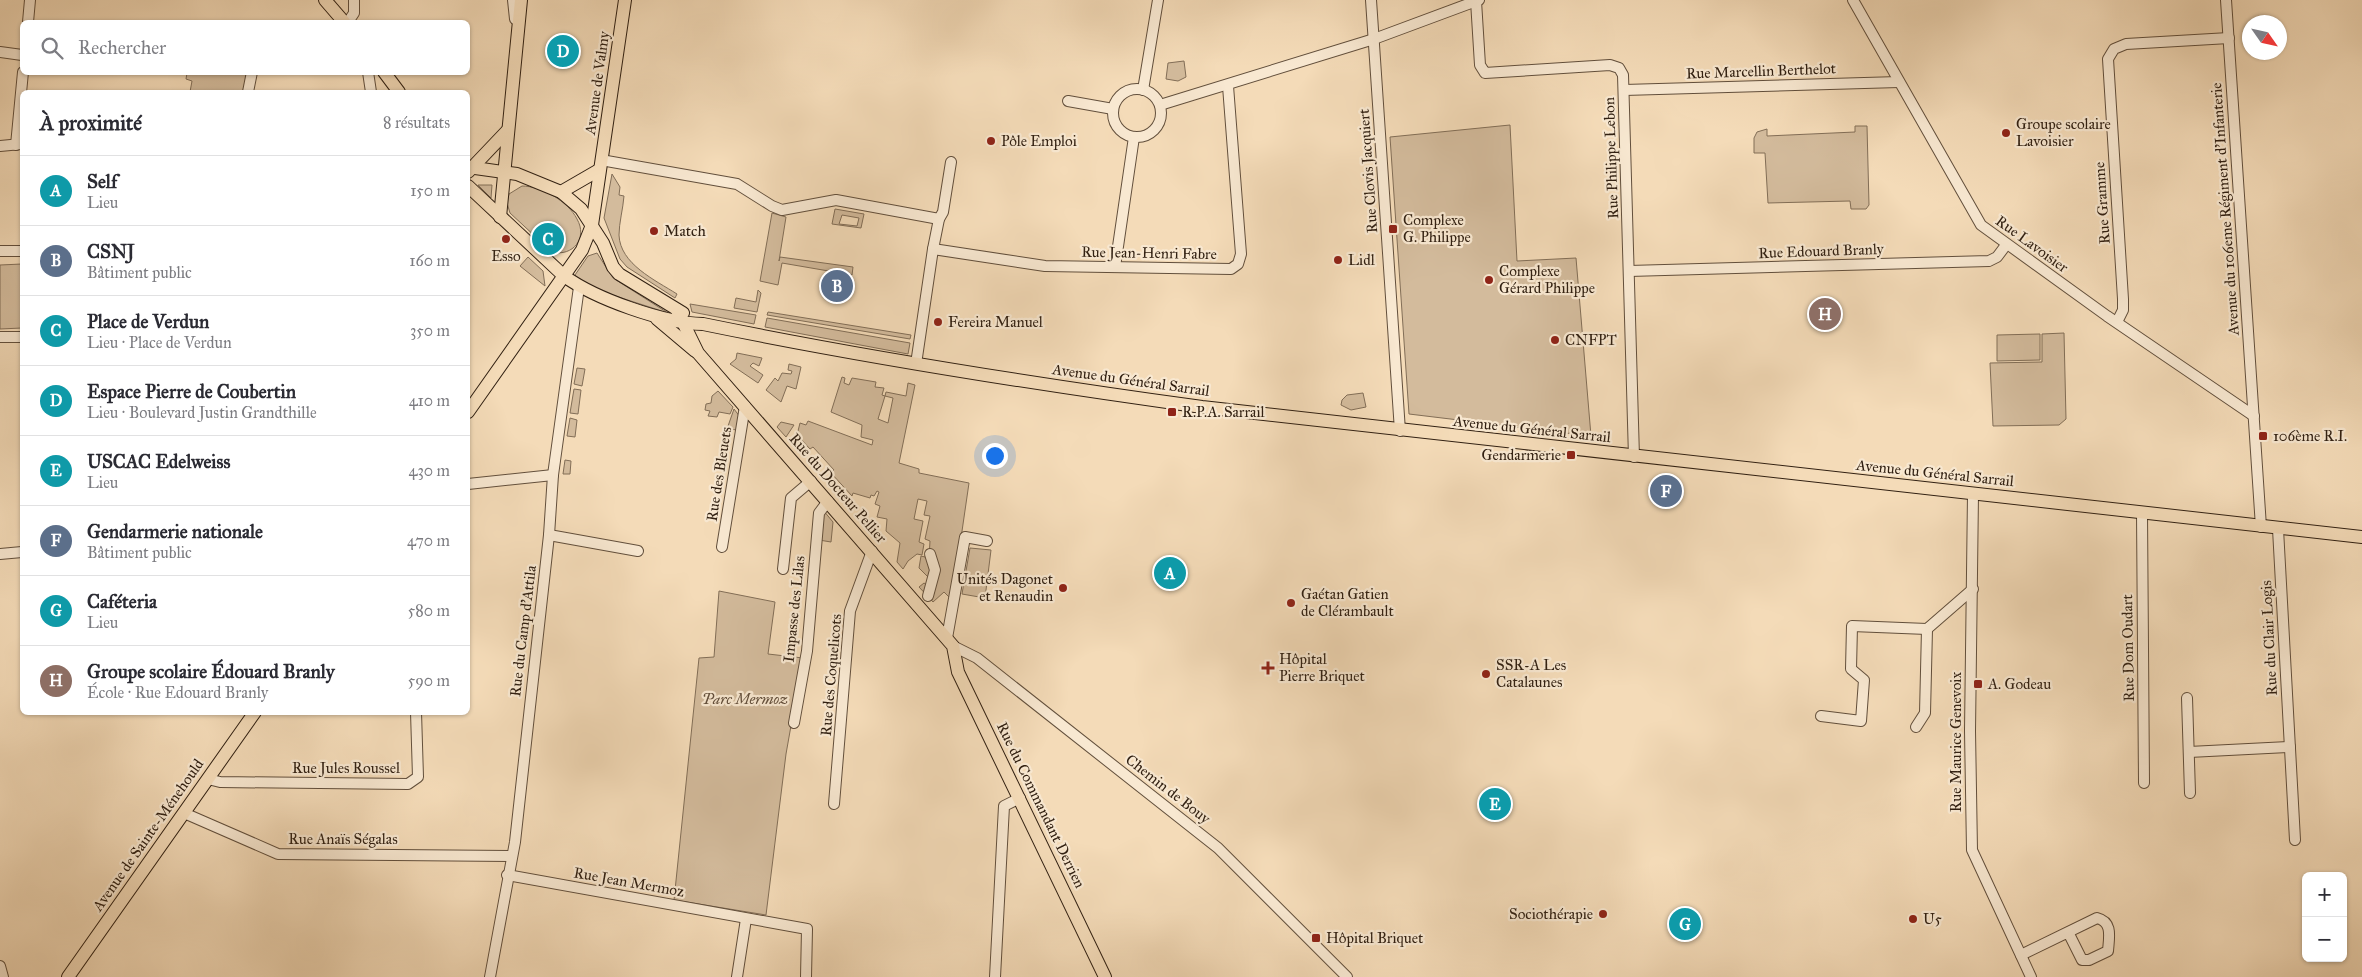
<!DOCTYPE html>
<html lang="fr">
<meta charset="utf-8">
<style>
:root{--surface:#fff;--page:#f7f7f7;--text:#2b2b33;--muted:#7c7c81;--line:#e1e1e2;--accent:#0b8043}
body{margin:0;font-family:"IM FELL Great Primer",serif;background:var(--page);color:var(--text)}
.controls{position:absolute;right:15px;bottom:15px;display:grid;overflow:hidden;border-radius:8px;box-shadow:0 1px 4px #0004}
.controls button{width:45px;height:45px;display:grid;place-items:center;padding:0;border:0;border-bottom:1px solid var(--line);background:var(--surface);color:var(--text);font:25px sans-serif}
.compass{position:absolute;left:2242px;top:15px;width:45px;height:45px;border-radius:50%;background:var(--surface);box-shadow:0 1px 4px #0004;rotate:124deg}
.you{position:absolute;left:994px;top:455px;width:18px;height:18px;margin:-12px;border:4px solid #fff;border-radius:50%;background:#1a73e8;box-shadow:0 0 0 8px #1a73e833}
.badge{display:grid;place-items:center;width:32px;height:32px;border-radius:50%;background:var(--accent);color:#fff;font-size:16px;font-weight:700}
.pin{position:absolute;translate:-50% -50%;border:2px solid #fff;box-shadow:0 1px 5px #0006}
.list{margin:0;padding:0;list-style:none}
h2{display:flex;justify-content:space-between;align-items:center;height:65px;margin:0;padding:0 20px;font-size:21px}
h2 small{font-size:16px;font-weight:400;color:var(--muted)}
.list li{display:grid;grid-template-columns:32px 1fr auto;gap:15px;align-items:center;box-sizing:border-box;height:70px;padding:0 20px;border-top:1px solid var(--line)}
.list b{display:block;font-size:19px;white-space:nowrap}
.list p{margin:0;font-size:16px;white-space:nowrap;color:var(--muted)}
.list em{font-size:16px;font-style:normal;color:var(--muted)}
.icon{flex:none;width:28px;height:28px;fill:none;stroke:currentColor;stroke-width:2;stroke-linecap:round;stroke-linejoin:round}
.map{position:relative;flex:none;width:2362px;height:977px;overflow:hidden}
.search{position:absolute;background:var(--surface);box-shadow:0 1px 4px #0004;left:20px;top:20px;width:450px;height:55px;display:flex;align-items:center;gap:12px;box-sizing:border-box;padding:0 18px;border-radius:8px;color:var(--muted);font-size:19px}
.panel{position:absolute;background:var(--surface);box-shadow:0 1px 4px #0004;left:20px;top:90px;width:450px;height:625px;border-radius:8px}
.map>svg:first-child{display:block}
.green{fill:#d3bb9c;stroke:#826e57;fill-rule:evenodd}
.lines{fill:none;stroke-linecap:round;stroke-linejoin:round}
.minor-casing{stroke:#624f3c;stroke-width:12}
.major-casing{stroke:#312012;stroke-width:14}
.minor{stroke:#f8e8d1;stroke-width:10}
.major{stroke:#f4dbb8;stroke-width:12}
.poi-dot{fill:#8f2418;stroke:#f8e8d1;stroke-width:2}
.labels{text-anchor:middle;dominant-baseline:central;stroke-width:4.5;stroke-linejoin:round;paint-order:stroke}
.street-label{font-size:15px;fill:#312012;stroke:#f8e8d1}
.poi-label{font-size:15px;fill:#312012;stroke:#f8e8d1;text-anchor:start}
.park-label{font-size:15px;font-style:italic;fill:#624e3b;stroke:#f8e8d1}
</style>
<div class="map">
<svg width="2362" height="977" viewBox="0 0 2362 977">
<rect width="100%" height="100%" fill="#f4dbb8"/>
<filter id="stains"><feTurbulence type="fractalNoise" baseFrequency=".004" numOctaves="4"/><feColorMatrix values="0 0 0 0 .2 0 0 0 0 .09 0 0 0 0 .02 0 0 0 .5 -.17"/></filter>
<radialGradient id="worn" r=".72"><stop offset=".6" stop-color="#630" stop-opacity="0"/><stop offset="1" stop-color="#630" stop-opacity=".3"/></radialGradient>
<g class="green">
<path d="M1184,61L1186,77L1178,81L1166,79L1168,63Z"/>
<path d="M187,73H248L244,92H190L192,81L186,79Z"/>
<path d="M1510,125L1517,261L1576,258L1591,436L1409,414L1390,137Z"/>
<path d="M1855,126H1867L1869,205L1866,209H1851L1850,201L1768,203L1765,153H1754V138L1757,132L1767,129V136L1855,132Z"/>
<path d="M612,174L620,187L619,195L624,196C623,209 619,223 619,235C620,264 655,280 677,294L675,298L627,267L620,259L604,218Z"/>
<path d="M478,185H492L491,198Z"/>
<path d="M522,186C541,186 568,201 577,219C588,238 573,257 552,252L510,213L507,203L509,194Z"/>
<path d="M835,209L864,214L861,228L832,224ZM842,215L859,218L857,226L839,224Z"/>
<path d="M772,213L786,217L779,261L780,257L853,267L852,275L782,263L778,285L760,281Z"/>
<path d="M597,253L613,278L668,313L603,292L576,278L575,275L588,256Z"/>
<path d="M528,257L543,271L545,286L520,266Z"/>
<path d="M22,264V328L0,329V265Z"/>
<path d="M758,290L761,293L757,312L734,308L736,298L756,302Z"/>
<path d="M690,304L756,315L754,324L692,312Z"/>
<path d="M768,312L911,335L910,339L767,315Z"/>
<path d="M767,318L910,343L908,354L765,327Z"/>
<path d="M2064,333L2066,419L2059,425L1993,426L1990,363L2042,362V334Z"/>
<path d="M2040,334V360L1997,361V335Z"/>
<path d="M737,353L762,358L759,366L753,363L750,366L763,375L758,383L730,364L736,359Z"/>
<path d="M789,364L801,367L796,389L787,386L781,402L766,390L775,378L778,381L782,373L791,374L792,371L788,370Z"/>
<path d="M577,368L585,369L582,386L574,384Z"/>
<path d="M842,377L845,378L844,383L849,385L852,378L876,382L875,387L884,388L882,395L885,396L886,392L906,396L908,383L915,385L899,463L919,469V473L969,483L952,600L944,592L933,602L919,587L924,583L927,585L932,581L919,568L921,556L929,558L930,541L925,539L930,516L924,515L927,501L918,499L914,519L923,521L919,542L924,544L922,555L917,554L908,561L903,569L897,562L900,543L886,531L887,519L877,517L880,506L875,504L879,492L877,491L874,496L871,495L870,498L853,493L852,496L831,473L834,470L813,447L810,449L797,435L800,423L806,425L808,421L872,445L873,440L861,437L862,425L831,412ZM885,396L893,398L888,423L878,419Z"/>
<path d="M574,389L581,390L578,414L570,413Z"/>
<path d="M718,391L733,407L730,414L719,412L717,417L708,416L710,411L705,410L706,404L711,403L712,396Z"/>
<path d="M1363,393L1366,407L1351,410L1341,405L1342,400L1347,395Z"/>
<path d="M734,409L740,417L738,430L727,429Z"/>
<path d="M570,418L577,420L575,437L567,436Z"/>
<path d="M781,422L794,425L786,437L777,427Z"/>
<path d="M565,460L571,461L570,474H563Z"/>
<path d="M823,510L833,522L831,542L819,540Z"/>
<path d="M970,548L991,550L985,598L962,594Z"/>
<path d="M719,591L775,602L768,654L803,658L786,754L766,915L674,900L699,658L714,657Z"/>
</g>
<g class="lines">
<g class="minor-casing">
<g id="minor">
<path d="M513,0L515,19"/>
<path d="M1371,0L1400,431"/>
<path d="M1853,0L1981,225L2107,316L2254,416"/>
<path d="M2226,0L2261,527"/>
<path d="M1476,1L1480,65L1485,73L1610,65L1619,68L1623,75L1634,457"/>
<path d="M28,22L30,0"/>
<path d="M348,22L354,13V0"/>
<path d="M0,52L22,55"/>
<path d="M368,72L371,92"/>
<circle cx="1137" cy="113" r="24"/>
<path d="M1143,90L1158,0"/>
<path d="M1624,90L1899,82"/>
<path d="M248,92L252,72"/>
<path d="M1068,101L1113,109"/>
<path d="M1160,105L1374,39L1479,0"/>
<path d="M16,145L23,72"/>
<path d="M0,146L21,144"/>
<path d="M601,160L737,184L772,206L782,210L836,200L939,219"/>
<path d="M933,249L1045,266L1231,269L1238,264L1241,254L1228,86"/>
<path d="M0,251H22"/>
<path d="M1115,267L1134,137"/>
<path d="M1629,271L1989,261L1997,257L2006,245"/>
<path d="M2117,322L2123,310V299L2108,59L2114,49L2126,44L2229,38"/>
<path d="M0,337H22"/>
<path d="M916,364L933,249L939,219L943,212L951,162"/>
<path d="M468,484L553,475"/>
<path d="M1973,494L1970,731L1972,850L2031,977"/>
<path d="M2142,513L2144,783"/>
<path d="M2278,529L2295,840"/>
<path d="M549,535L638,551"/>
<path d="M722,547L745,406"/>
<path d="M0,554L22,552"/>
<path d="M783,569L791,498L811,481"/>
<path d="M928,596L935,570L930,554"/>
<path d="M947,638L965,537L987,541"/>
<path d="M953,646L977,658L1218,848L1347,977"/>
<path d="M2187,698L2190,793"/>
<path d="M1821,716L1861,721L1864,680L1851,669L1852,626L1927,629L1973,589"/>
<path d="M794,723L807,651L819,513L828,501"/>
<path d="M1916,727L1925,713L1927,629"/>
<path d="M2189,752L2290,747"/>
<path d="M208,779L220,782L408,784L418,777L416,712"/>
<path d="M834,804L850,611L872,551"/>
<path d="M184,813L278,854L511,856"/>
<path d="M507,875L807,929L806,977"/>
<path d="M2021,955L2097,918C2113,922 2109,937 2108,951L2089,960H2082L2068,932"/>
<path d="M0,966L3,977"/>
<path d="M490,977L515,842L549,535L553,475L579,287"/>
<path d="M737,977L746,919"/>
<path d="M995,977L1004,806L1020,798"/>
</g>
</g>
<g class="major-casing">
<g id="major">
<path d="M325,0L344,22"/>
<path d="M384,72L399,92"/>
<path d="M468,167L517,174L561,192L581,209L603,243L613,267L619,274L683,313"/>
<path d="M468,172L507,131"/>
<path d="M468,186L564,276C596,299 663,323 703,324C868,358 1035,384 1202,407L2362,537"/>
<path d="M561,192L599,170"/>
<path d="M500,217L521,0"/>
<path d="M677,310L698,353L953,646L958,672L1105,977"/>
<path d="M657,319L695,351"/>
<path d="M468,412L582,250L592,225L625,0"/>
<path d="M68,977L255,712"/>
</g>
</g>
<use href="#minor" class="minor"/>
<use href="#major" class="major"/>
</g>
<g class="poi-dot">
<circle cx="2006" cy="133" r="5"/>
<circle cx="991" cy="141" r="5"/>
<rect x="1388" y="224" width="10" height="10" rx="2.5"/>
<circle cx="654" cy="231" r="5"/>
<circle cx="506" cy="239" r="5"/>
<circle cx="1338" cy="260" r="5"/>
<circle cx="1489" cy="280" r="5"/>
<circle cx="938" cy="322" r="5"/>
<circle cx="1555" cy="340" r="5"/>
<rect x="1167" y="407" width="10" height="10" rx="2.5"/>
<rect x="2258" y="431" width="10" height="10" rx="2.5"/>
<rect x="1566" y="450" width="10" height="10" rx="2.5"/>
<circle cx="1063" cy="588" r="5"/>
<circle cx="1291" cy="603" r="5"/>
<path d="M1265.5 660.5h5v5h5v5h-5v5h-5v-5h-5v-5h5z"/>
<circle cx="1486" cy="674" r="5"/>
<rect x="1973" y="679" width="10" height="10" rx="2.5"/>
<circle cx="1603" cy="914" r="5"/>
<circle cx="1913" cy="919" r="5"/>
<rect x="1311" y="933" width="10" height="10" rx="2.5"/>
</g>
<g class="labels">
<g class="street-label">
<text transform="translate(1761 71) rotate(-2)">Rue Marcellin Berthelot</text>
<text transform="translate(597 83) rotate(-82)">Avenue de Valmy</text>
<text transform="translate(1611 158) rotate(-92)">Rue Philippe Lebon</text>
<text transform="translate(1368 171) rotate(-94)">Rue Clovis Jacquiert</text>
<text transform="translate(2102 203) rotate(-94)">Rue Gramme</text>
<text transform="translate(2225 209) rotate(-94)">Avenue du 106eme Régiment d'Infanterie</text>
<text transform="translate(2032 244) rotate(36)">Rue Lavoisier</text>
<text transform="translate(1821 251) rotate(-2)">Rue Edouard Branly</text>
<text transform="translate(1149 253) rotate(1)">Rue Jean-Henri Fabre</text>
<text transform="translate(1131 380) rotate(8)">Avenue du Général Sarrail</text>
<text transform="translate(1532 429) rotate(6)">Avenue du Général Sarrail</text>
<text transform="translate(1935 473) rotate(6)">Avenue du Général Sarrail</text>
<text transform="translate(719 474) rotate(-81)">Rue des Bleuets</text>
<text transform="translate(838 488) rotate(49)">Rue du Docteur Pellier</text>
<text transform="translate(794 609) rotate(-84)">Impasse des Lilas</text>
<text transform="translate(523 631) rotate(-83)">Rue du Camp d'Attila</text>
<text transform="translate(2269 638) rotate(-93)">Rue du Clair Logis</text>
<text transform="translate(2128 648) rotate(-91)">Rue Dom Oudart</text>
<text transform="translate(831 675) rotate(-85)">Rue des Coquelicots</text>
<text transform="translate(1956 742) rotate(-90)">Rue Maurice Genevoix</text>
<text x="346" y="768">Rue Jules Roussel</text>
<text transform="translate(1168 789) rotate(38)">Chemin de Bouy</text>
<text transform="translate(1041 805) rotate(64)">Rue du Commandant Derrien</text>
<text transform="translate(148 835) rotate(-55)">Avenue de Sainte-Ménehould</text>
<text x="343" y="839">Rue Anaïs Ségalas</text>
<text transform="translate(629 882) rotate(10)">Rue Jean Mermoz</text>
</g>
<g class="poi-label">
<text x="2016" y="124">Groupe scolaire<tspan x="2016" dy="17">Lavoisier</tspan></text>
<text x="1001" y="141">Pôle Emploi</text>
<text x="1403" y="220">Complexe<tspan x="1403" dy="17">G. Philippe</tspan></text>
<text x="664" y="231">Match</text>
<text x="506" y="256" text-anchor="middle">Esso</text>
<text x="1348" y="260">Lidl</text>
<text x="1499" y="271">Complexe<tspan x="1499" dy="17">Gérard Philippe</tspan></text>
<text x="948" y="322">Fereira Manuel</text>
<text x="1565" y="340">CNFPT</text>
<text x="1182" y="412">R.P.A. Sarrail</text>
<text x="2273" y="436">106ème R.I.</text>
<text x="1561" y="455" text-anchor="end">Gendarmerie</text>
<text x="1053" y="579" text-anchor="end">Unités Dagonet<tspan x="1053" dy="17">et Renaudin</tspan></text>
<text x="1301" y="594">Gaétan Gatien<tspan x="1301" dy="17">de Clérambault</tspan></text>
<text x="1279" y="659">Hôpital<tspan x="1279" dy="17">Pierre Briquet</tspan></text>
<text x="1496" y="665">SSR-A Les<tspan x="1496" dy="17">Catalaunes</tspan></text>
<text x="1988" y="684">A. Godeau</text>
<text x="1593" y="914" text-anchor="end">Sociothérapie</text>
<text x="1923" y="919">U5</text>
<text x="1326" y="938">Hôpital Briquet</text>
</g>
<g class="park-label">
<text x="745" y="699">Parc Mermoz</text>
</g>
</g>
<rect width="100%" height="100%" filter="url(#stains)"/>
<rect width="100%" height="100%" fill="url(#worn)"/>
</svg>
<div class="controls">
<button>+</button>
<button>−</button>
</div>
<svg class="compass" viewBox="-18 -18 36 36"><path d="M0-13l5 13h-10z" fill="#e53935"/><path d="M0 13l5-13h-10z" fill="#7c7c81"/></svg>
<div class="you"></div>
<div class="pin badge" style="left:1170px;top:573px;background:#0f9aa8">A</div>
<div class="pin badge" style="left:837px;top:286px;background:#5c6f8a">B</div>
<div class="pin badge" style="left:548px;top:239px;background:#0f9aa8">C</div>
<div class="pin badge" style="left:563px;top:51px;background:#0f9aa8">D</div>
<div class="pin badge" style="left:1495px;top:804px;background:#0f9aa8">E</div>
<div class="pin badge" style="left:1666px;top:491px;background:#5c6f8a">F</div>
<div class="pin badge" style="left:1685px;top:924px;background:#0f9aa8">G</div>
<div class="pin badge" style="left:1825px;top:314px;background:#8d6e63">H</div>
<div class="search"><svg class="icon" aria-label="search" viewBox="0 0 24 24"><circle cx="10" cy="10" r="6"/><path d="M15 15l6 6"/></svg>Rechercher</div>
<section class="panel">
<h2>À proximité<small>8 résultats</small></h2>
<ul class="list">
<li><span class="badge" style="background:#0f9aa8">A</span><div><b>Self</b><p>Lieu</p></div><em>150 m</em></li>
<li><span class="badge" style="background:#5c6f8a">B</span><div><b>CSNJ</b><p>Bâtiment public</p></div><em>160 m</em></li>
<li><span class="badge" style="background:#0f9aa8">C</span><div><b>Place de Verdun</b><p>Lieu · Place de Verdun</p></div><em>350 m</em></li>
<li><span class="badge" style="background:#0f9aa8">D</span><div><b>Espace Pierre de Coubertin</b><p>Lieu · Boulevard Justin Grandthille</p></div><em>410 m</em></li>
<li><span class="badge" style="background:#0f9aa8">E</span><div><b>USCAC Edelweiss</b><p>Lieu</p></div><em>430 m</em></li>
<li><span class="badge" style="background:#5c6f8a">F</span><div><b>Gendarmerie nationale</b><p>Bâtiment public</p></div><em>470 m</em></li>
<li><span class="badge" style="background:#0f9aa8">G</span><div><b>Caféteria</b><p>Lieu</p></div><em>580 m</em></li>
<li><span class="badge" style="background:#8d6e63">H</span><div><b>Groupe scolaire Édouard Branly</b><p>École · Rue Edouard Branly</p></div><em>590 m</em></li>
</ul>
</section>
</div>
